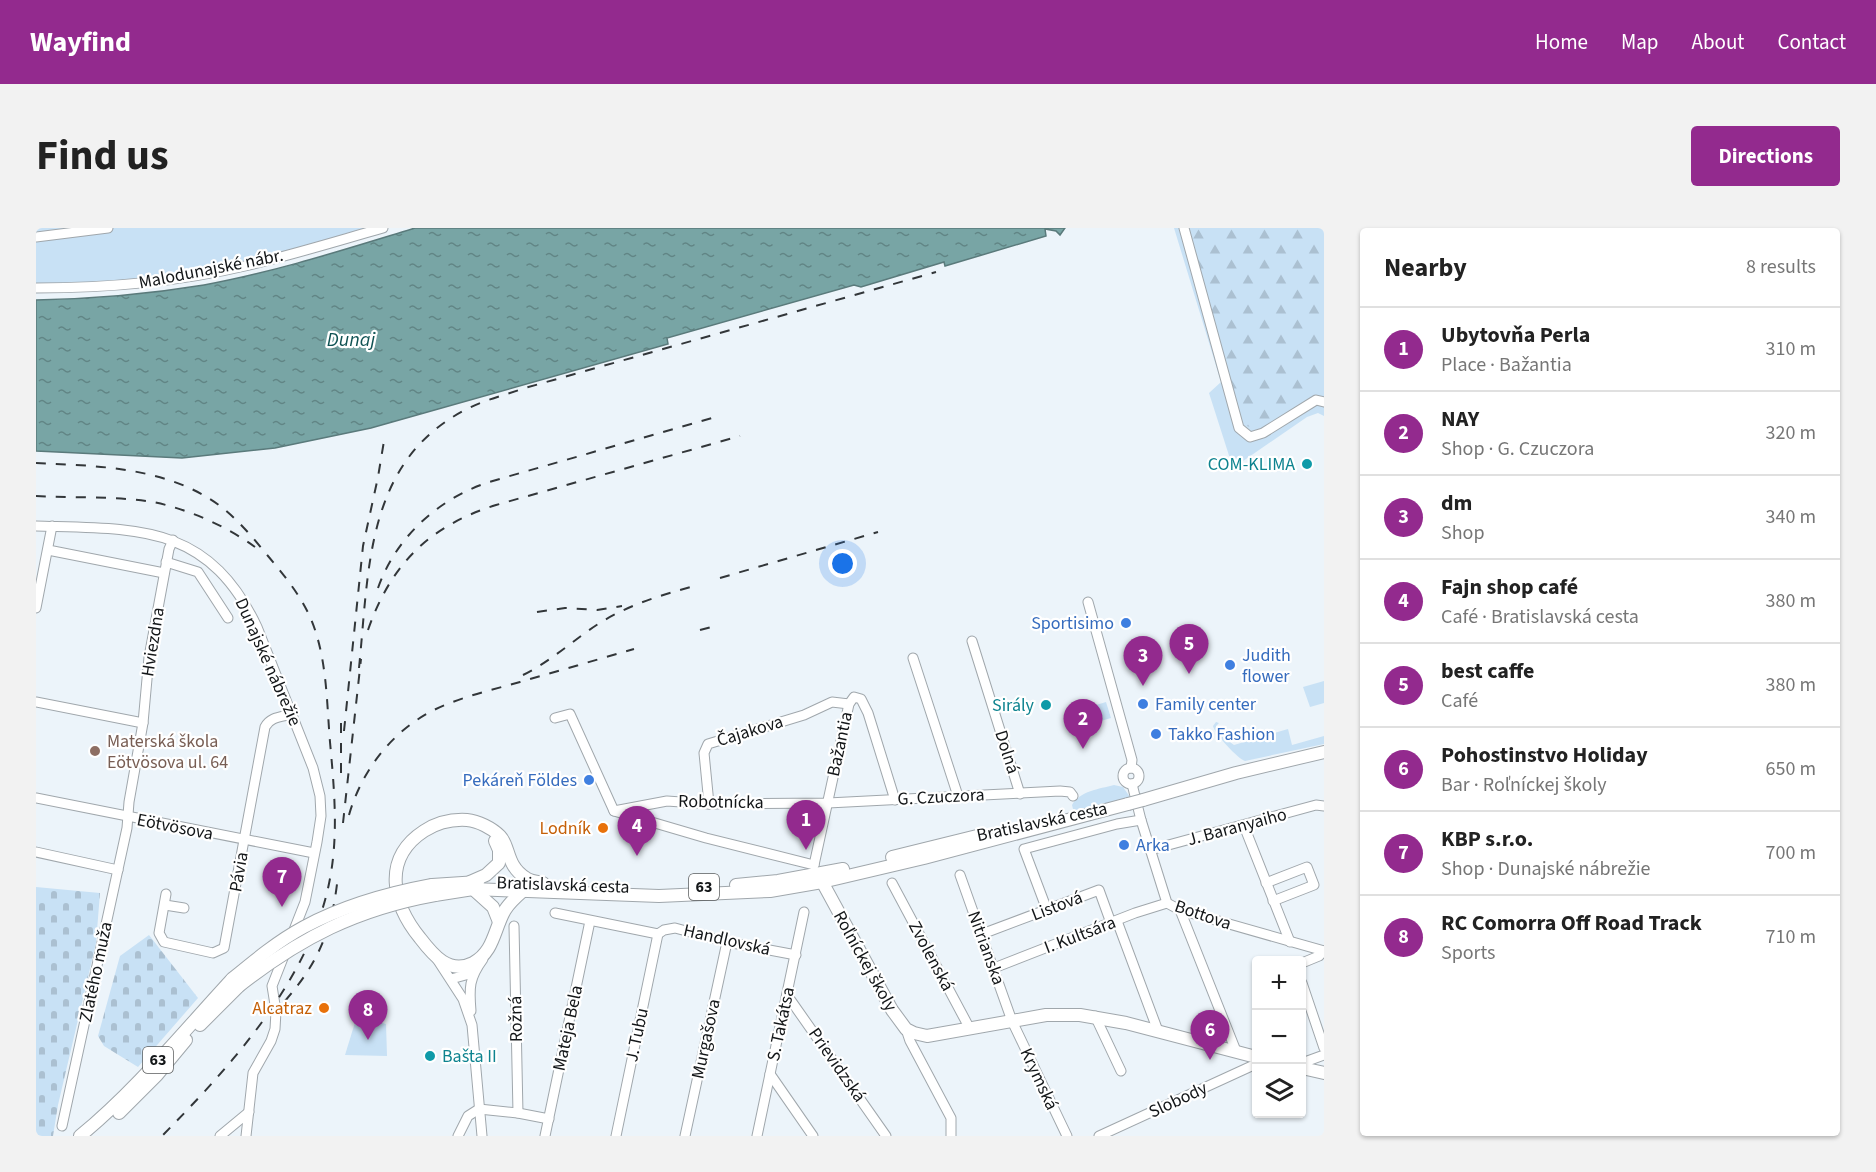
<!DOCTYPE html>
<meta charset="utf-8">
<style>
:root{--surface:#fff;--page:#f2f2f2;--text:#222;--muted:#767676;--line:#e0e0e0;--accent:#932a8e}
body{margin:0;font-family:"Source Sans 3",sans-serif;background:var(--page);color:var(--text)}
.controls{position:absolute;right:18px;bottom:18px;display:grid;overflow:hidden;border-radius:6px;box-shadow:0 2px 4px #0004}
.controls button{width:54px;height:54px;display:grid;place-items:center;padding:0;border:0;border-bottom:2px solid var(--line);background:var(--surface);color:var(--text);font:30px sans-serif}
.you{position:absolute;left:807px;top:336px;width:21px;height:21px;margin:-15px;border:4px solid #fff;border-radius:50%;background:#1a73e8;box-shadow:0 0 0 9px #1a73e833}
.badge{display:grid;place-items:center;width:39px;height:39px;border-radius:50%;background:var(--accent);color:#fff;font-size:20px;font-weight:700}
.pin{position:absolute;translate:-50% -50px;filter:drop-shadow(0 2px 3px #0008)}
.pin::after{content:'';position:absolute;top:32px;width:21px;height:18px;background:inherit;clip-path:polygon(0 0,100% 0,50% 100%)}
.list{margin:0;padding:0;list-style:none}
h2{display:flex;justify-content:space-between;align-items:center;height:78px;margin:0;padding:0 24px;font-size:26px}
h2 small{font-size:20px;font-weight:400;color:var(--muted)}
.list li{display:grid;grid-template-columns:39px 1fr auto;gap:18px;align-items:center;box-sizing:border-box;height:84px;padding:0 24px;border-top:2px solid var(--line)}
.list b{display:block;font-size:22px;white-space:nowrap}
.list p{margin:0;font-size:20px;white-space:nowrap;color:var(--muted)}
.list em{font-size:20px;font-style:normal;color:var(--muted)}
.icon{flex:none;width:33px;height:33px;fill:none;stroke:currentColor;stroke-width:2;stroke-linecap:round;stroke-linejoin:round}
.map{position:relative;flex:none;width:1288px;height:908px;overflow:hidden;border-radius:6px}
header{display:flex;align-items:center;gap:36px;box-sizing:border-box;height:84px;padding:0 30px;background:var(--accent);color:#fff}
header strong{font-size:28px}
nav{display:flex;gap:33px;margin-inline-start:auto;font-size:21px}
.intro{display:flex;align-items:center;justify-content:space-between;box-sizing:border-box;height:144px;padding:0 36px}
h1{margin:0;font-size:42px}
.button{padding:15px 27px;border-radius:6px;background:var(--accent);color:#fff;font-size:21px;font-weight:700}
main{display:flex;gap:36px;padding:0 36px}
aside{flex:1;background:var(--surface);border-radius:6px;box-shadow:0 2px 4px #0004}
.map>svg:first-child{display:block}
.green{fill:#c8e1f5}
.forest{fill:url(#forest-firs)}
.cemetery{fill:url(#cemetery-stones)}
.water{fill:url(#water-ripples);stroke:#5a7a7b;stroke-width:1.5}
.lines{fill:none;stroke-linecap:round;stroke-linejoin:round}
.minor-casing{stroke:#a0a7ac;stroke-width:11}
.major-casing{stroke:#a0a7ac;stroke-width:14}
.minor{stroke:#fff;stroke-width:9}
.major{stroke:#fff;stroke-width:12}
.rail{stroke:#323639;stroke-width:2;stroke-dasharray:10 10;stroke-linecap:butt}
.major-bridge-casing{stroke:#a0a7ac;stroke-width:14;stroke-linecap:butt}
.major-bridge{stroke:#fff;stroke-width:12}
.culture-dot{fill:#0f9aa8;stroke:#fff;stroke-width:2}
.shop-dot{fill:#3f7fe0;stroke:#fff;stroke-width:2}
.education-dot{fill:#8d6e63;stroke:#fff;stroke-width:2}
.food-dot{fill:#e8710a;stroke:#fff;stroke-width:2}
.labels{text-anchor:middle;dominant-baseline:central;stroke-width:4.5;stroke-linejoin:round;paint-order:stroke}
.shield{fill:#fff;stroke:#5a5c5d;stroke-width:1.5}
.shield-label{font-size:16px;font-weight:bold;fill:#131618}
.street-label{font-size:18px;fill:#131618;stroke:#fff}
.culture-label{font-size:18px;fill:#0d838f;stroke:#fff;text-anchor:end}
.shop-label{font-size:18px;fill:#366cbe;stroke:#fff;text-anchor:start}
.education-label{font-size:18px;fill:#785e54;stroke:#fff;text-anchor:start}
.food-label{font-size:18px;fill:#c56008;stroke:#fff;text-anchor:end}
.water-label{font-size:20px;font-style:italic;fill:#105354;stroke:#fff}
</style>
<header>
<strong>Wayfind</strong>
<nav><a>Home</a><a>Map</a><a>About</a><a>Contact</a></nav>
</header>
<div class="intro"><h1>Find us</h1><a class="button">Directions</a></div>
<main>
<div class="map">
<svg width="1288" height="908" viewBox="0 0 1288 908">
<defs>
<pattern id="forest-firs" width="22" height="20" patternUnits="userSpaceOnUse" patternTransform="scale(1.5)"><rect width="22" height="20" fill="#c8e1f5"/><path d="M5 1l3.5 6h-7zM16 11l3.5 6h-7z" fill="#abc0d1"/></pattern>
<pattern id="cemetery-stones" width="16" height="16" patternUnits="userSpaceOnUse" patternTransform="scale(1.5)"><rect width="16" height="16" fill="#c8e1f5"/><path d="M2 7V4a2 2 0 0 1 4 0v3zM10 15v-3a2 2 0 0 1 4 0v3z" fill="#abc0d1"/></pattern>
<pattern id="water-ripples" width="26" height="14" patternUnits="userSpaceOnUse" patternTransform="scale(1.5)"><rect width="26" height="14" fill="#78a5a5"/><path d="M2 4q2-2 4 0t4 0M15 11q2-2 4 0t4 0" fill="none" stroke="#618585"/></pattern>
</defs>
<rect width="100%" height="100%" fill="#ecf4fa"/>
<g class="green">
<path d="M0,0H337C298,11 258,24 218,34C147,51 73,55 0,57Z"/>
<path d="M1138,0H1152L1283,165H1288V188L1282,185L1271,189L1197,240L1173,165L1185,154Z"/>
<path d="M1288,453V475L1274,479L1267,459Z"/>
<path d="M1070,474L1075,490L1044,499L1040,483Z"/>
<path d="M1180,494L1183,495L1180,498L1184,507L1198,517L1252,501L1256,517L1288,508V516L1209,533C1202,531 1179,506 1177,498Z"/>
<path d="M1078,557L1087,559L1094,569L1044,583L1037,581L1036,577C1044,563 1063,561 1078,557Z"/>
<path d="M321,788L350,796L351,828L309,827Z"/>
</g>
<path class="forest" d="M1152,0H1288V165H1283L1223,202L1208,197Z"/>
<g class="cemetery">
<path d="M0,659L64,665L60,715L22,877L17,908H0Z"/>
<path d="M113,707L162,770L102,839L68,818L62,808L84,728Z"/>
</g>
<path class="water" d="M379,0H1029L1024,7L1020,3L1009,1L1010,8L909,38L908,34L825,59L818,57L631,110L632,116L335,200L239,220L146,230L0,223V72C56,71 113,66 168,57C239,44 310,21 379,0Z"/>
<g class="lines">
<g class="minor-casing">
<g id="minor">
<path d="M1148,0L1203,200L1214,209L1227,205L1280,172L1288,174"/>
<path d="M0,9L72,0"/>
<path d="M0,60C70,60 141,54 209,38C256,27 301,13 347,0"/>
<path d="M0,298C101,301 172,295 221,399L277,540L284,568L285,588L281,614L269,674L236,758L240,783L239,801L235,813L217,845L210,908"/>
<path d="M12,322L128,345"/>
<path d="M130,334L162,344L192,390"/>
<path d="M1052,374L1096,532L1095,540"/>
<path d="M0,380L16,298"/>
<path d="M936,413L984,566"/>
<path d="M877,430L922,568"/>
<path d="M0,474L107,495"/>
<path d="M519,490L534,486L578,583L670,610L778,637"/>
<circle cx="1095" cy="548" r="8"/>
<path d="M1096,556L1105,592L1131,675L1144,682L1288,723"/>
<path d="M0,570L278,625"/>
<path d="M673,576L668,525L672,516L768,487L796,474L813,476"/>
<path d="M578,583L631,573L673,576L792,575L1024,563L1034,564L1037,568"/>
<path d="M1208,598L1254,714"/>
<path d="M1114,622L1280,577L1288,578"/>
<path d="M0,624L82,642"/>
<path d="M778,637L813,476L818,469L825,471L832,485L859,572"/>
<path d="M924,647L976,793L1031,908"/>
<path d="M856,655L934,801"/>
<path d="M1230,655L1271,639L1278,657L1237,673"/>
<path d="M130,666L123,705L128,714L177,725L188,720L229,499C234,489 245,489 256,486"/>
<path d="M129,677L148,680"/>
<path d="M1011,682L988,621L1081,596L1105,592"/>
<path d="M1144,682L1200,823"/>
<path d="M519,685L622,706L628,702L639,700L691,714L760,727"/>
<path d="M1081,693L1122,803"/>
<path d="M478,698L482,885"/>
<path d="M946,706L1063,662L1075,695"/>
<path d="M401,731L427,771L436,797L446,908"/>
<path d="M1266,735L1283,728L1288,723"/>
<path d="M958,740L1099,685L1131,675"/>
<path d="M415,751L437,745"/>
<path d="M1266,755L1288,820"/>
<path d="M751,767L850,908"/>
<path d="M435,783C433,760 433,750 447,731"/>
<path d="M1059,788L1085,843"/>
<path d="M870,801L874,813L915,890V908"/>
<path d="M1266,835L1288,827"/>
<path d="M734,846L777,908"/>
<path d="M443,881L482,885L513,891"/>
<path d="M26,898L91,600L93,574L107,495L113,429L133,321L137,312"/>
<path d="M184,908L213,884"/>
<path d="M422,908L432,888L443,881"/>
<path d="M509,908L554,693"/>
<path d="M580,908L622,706"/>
<path d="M649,908L691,714"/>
<path d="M721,908L768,684"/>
<path d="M1063,908L1220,836"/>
</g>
</g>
<g class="major-casing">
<g id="major">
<path d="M1107,572L1200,545L1288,524"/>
<path d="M856,629L941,608"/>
<path d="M783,648L856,782L870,801L878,805L891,808L1010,787H1044L1090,795L1220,829"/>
<path d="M434,654L450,647L463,635V622L459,613"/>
<path d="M396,657L442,654"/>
<path d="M700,657L742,653L807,641"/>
<path d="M437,661L457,679L463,694"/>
<path d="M488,662C481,668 474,674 469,682C458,701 458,724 437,735C413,747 397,727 384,710C357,677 345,631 388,603C402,594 415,591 431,592C442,593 456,600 464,608C474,618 470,638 490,650C494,653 502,654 507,655"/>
<path d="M399,667L437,661L623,668L734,663L786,654L888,630L1092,576"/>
<path d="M164,797L203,758"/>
<path d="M1266,840L1288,845"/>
<path d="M83,885L121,847L150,812"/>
<path d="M44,908C100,862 147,804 196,751"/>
</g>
</g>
<use href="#minor" class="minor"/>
<use href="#major" class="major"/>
<g class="rail">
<path d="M0,235C64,238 135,239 188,281C205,295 218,311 232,328C252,352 271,375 280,405C291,440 291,478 294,514C300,580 305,636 280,699C248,779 186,847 126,908"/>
<path d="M0,268C38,270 79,268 117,274C152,281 190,298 219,319"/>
<path d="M684,350L842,304"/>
<path d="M342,360C360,309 402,271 453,254L683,188"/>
<path d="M501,384L529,380L561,382L586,378"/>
<path d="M332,402C355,336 393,298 460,277L704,208"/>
<path d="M664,402L679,398"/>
<path d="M323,440C333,343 329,234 429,182C448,172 469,167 489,160L900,44"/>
<path d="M487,447C516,433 539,410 567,393C597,375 629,366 662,357"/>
<path d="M305,495V546"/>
<path d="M308,503L327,318L342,249L349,207"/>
<path d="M313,587C327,538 362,496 409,477C433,467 459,461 484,454C522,443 560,432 598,421"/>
<path d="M307,595L325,431"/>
<path d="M249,773C281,736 295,705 301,656"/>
</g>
<g class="major-bridge-casing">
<g id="major-bridge">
<path d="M1092,576L1107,572"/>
<path d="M196,751C219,732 242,713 268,699C307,678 353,665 396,657"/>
<path d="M203,758C264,710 321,681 399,667"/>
</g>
</g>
<use href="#major-bridge" class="major-bridge"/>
</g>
<g class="culture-dot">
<circle cx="1271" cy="236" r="6"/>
<circle cx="1010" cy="477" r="6"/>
<circle cx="394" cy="828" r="6"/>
</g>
<g class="shop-dot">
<circle cx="1090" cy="395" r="6"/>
<circle cx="1194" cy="437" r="6"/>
<circle cx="1107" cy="476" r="6"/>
<circle cx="1120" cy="506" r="6"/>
<circle cx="553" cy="552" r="6"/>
<circle cx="1088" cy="617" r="6"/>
</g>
<circle class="education-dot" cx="59" cy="523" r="6"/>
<g class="food-dot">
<circle cx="567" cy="600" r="6"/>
<circle cx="288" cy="780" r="6"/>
</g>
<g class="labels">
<g class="shield">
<rect x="653" y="646" width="30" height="26" rx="4.5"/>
<rect x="107" y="819" width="30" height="26" rx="4.5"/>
</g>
<g class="shield-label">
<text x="668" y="659">63</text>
<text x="122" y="832">63</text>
</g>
<g class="street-label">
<text transform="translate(175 41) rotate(-11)">Malodunajské nábr.</text>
<text transform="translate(117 414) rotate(-81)">Hviezdna</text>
<text transform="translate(232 434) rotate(66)">Dunajské nábrežie</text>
<text transform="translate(714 503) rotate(-17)">Čajakova</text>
<text transform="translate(804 516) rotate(-78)">Bažantia</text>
<text transform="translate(971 524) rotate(72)">Dolná</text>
<text transform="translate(905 569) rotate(-3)">G. Czuczora</text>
<text transform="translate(685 574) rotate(1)">Robotnícka</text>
<text transform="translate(1006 594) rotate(-12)">Bratislavská cesta</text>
<text transform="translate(139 599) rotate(11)">Eötvösova</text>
<text transform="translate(1201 599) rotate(-15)">J. Baranyaiho</text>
<text transform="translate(203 644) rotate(-80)">Pávia</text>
<text transform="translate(527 657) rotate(2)">Bratislavská cesta</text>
<text transform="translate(1021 678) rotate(-21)">Listová</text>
<text transform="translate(1167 687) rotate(19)">Bottova</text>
<text transform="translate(1044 707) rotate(-21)">I. Kultsára</text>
<text transform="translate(691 712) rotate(13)">Handlovská</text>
<text transform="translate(950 720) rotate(70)">Nitrianska</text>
<text transform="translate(895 728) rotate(62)">Zvolenská</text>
<text transform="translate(829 733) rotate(61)">Roľníckej školy</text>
<text transform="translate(60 744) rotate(-78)">Zlatého muža</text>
<text transform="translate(480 791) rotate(-91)">Rožná</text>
<text transform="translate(745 796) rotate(-78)">S. Takátsa</text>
<text transform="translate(532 800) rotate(-78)">Mateja Bela</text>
<text transform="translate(601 807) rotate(-78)">J. Tubu</text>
<text transform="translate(670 811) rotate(-78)">Murgašova</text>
<text transform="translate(801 837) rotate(55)">Prievidzská</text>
<text transform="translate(1003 851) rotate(65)">Krymská</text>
<text transform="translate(1142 872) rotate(-25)">Slobody</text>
</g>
<g class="culture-label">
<text x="1259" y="236">COM-KLIMA</text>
<text x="998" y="477">Sirály</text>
<text x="406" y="828" text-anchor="start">Bašta II</text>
</g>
<g class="shop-label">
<text x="1078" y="395" text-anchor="end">Sportisimo</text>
<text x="1206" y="427">Judith<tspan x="1206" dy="21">flower</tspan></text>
<text x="1119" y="476">Family center</text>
<text x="1132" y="506">Takko Fashion</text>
<text x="541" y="552" text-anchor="end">Pekáreň Földes</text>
<text x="1100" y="617">Arka</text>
</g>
<g class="education-label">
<text x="71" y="513">Materská škola<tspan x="71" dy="21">Eötvösova ul. 64</tspan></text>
</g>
<g class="food-label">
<text x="555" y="600">Lodník</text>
<text x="276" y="780">Alcatraz</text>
</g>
<g class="water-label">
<text x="315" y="112">Dunaj</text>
</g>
</g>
</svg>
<div class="controls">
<button>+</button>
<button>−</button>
<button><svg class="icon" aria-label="layers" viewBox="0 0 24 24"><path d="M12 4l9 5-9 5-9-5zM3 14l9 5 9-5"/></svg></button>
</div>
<div class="you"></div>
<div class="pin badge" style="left:770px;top:622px">1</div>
<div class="pin badge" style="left:1047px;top:521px">2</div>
<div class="pin badge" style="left:1107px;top:458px">3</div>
<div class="pin badge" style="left:601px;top:628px">4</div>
<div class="pin badge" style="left:1153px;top:446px">5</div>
<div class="pin badge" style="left:1174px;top:832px">6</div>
<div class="pin badge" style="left:246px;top:679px">7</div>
<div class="pin badge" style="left:332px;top:812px">8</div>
</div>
<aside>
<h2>Nearby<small>8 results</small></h2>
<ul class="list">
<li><span class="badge">1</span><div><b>Ubytovňa Perla</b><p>Place · Bažantia</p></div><em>310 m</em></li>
<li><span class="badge">2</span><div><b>NAY</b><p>Shop · G. Czuczora</p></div><em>320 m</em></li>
<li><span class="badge">3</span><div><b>dm</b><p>Shop</p></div><em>340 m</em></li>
<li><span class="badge">4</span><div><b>Fajn shop café</b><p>Café · Bratislavská cesta</p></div><em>380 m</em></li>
<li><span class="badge">5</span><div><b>best caffe</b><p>Café</p></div><em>380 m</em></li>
<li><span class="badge">6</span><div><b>Pohostinstvo Holiday</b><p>Bar · Roľníckej školy</p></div><em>650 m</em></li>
<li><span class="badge">7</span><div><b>KBP s.r.o.</b><p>Shop · Dunajské nábrežie</p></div><em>700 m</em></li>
<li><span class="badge">8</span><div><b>RC Comorra Off Road Track</b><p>Sports</p></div><em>710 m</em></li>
</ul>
</aside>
</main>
